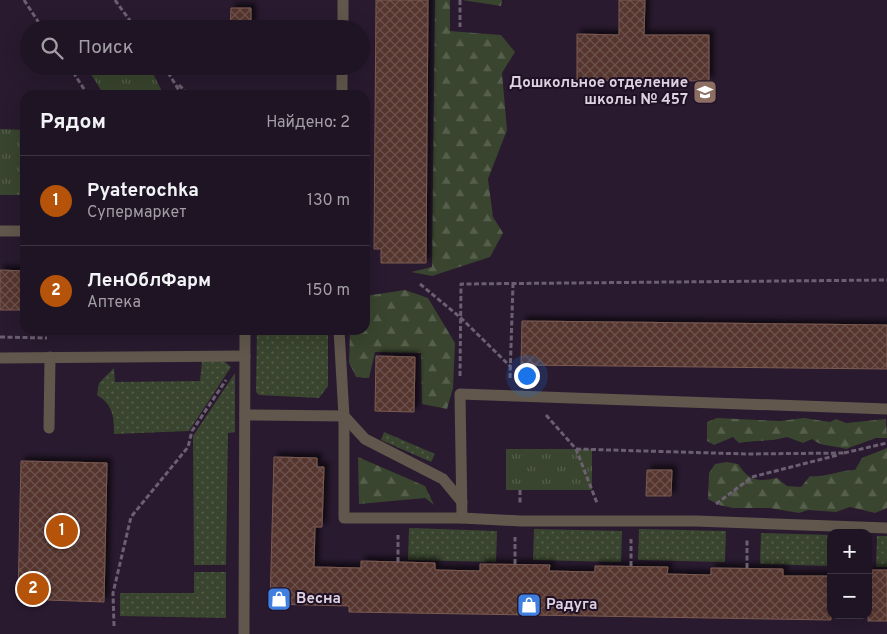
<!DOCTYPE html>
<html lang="ru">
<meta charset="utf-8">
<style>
:root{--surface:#1f1423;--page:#271d2b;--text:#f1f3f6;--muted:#a19ea6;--line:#3c3341;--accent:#b45309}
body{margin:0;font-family:Overpass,sans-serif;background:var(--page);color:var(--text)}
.controls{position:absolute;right:15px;bottom:15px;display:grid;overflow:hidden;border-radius:10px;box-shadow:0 5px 20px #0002}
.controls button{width:45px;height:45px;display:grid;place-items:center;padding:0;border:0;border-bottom:1px solid var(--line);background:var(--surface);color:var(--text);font:25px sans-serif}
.you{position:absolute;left:526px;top:375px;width:18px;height:18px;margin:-12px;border:4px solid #fff;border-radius:50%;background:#1a73e8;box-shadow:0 0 0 8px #1a73e833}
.badge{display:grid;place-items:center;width:32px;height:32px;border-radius:50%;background:var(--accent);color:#fff;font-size:16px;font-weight:700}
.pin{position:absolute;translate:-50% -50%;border:2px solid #fff;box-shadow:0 1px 5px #0006}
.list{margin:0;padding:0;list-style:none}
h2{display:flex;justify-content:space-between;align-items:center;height:65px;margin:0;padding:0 20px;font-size:21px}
h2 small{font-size:16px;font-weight:400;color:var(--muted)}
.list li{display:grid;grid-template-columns:32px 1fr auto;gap:15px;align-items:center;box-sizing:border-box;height:90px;padding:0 20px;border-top:1px solid var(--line)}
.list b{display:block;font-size:19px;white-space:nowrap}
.list p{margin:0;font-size:16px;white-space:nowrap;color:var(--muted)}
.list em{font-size:16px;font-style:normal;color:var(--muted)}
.icon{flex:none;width:28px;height:28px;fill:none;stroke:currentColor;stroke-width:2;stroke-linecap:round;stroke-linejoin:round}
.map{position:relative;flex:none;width:887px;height:634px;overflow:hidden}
.search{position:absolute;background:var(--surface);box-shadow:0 5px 20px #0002;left:20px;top:20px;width:350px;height:55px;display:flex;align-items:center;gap:12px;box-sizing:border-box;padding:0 18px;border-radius:28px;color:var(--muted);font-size:19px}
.panel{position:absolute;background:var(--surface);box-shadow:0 5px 20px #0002;left:20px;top:90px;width:350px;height:245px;border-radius:15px}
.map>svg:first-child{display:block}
.grass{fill:url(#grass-dots)}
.forest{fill:url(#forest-firs)}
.park{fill:url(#park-tufts)}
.building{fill:url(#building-cross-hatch);stroke:#7a5a51;filter:url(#shadow)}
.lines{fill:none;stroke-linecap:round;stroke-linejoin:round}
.path{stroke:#6c5f71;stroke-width:3;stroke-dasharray:5 2.5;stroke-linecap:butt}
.lane{stroke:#61574c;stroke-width:11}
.labels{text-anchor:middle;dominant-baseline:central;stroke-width:4;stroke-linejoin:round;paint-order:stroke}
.poi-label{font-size:15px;font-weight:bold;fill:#dcd2e0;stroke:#201025;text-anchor:start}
</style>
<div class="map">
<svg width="887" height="634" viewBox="0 0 887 634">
<defs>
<pattern id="grass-dots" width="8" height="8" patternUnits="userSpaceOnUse" patternTransform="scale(1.25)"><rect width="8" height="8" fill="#39452e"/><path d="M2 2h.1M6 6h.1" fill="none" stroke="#555f4c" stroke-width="1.8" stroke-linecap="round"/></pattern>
<pattern id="forest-firs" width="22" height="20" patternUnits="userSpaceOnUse" patternTransform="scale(1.25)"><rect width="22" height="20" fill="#39452e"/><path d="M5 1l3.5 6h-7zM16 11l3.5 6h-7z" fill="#555f4c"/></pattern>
<pattern id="park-tufts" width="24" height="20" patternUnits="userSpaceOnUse" patternTransform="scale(1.25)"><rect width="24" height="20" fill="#39452e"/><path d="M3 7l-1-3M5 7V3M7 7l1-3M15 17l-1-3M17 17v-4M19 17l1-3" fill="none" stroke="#555f4c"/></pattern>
<pattern id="building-cross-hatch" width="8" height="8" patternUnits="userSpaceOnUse" patternTransform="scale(1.25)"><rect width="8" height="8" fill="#55362f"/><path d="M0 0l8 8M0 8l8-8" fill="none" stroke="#6d524d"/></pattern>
<filter id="shadow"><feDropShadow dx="4.5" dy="-4.5" stdDeviation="2.5" flood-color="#0009"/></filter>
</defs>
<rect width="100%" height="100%" fill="#291a2f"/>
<g class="grass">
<path d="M257,330H328V386L319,398L259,395L256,392Z"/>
<path d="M216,360L225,362L231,367L189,431L114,434C114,416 113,405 97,395L99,383L114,368L115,382L200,381L202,361Z"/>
<path d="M235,373V432L228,433L226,565H194L193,436Z"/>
<path d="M384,432L435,454L431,462L381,440Z"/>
<path d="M409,528L497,531L496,562L408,560Z"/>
<path d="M534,529L622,531L621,562L533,560Z"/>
<path d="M639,529L726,531L725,562L638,560Z"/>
<path d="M761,533L831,535V566L760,564Z"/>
<path d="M877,536H887V567H876Z"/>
<path d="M194,572H226V618L120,616V593H194Z"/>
</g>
<g class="forest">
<path d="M435,0H450V31L501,35L515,52L502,73L507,130L488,179L493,217L503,233L490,257L432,276L411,272L432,267Z"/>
<path d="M462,0H502L501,6Z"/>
<path d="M405,290L428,298L455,343L453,388L447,409L422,404L421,353L375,352L369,378L356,377L349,362L350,330H365V296Z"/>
<path d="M717,418L780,421L804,418L830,422L836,419L846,423L886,419L887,438H876L846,449C834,445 821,447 812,439L803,443L787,437C771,442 755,440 739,443L733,437L714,445L707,441V422Z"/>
<path d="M887,448V508L875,513L850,507L836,512L808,510L799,513L770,508H733L719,505L708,499L709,473L715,464L727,462L738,464C749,481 758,482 777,478L787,486L801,487L810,476C825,478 839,470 855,470L862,458Z"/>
<path d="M358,457L425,486L434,505L425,498L359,504Z"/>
</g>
<g class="park">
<path d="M98,66H149L164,95H104L89,71Z"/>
<path d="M0,129L25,130V195H0Z"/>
<rect x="506" y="449" width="86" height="41"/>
</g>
<g class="building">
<path d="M376,0H428L426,263H381V249H374Z"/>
<path d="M619,0H645L644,35H709V81L577,80V34L619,35Z"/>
<path d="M231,8H251V29H230Z"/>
<path d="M0,270L25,271V310H0Z"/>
<path d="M522,321L887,325V369L521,365Z"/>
<path d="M376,356L415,357L414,412L375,411Z"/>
<path d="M274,457L317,458V467H324L322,527H315L314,567L361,568V561L435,563V570L480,571V564L550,565L549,571L595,572V566L668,567L667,574L711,575V568L783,569V576H831V620L349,612V606L270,604Z"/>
<path d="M21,461L107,463L104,602L18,599Z"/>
<path d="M647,470H672L671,496H646Z"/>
<rect x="868" y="570" width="19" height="51"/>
</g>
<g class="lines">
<g class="path">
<path d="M24,0L43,29"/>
<path d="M115,0L136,29"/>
<path d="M460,0V27"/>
<path d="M69,66L88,95"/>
<path d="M164,66L182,95"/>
<path d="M179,85L189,95"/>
<path d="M420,284L461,318L511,367"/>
<path d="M0,337L47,338"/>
<path d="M460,376L461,284L887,280"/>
<path d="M510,378L513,284"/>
<path d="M546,415L576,449L597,503"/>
<path d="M576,449L747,454L844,453"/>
<path d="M844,453L887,443"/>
<path d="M520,490V505"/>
<path d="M716,504L752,477L838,455"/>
<path d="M398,562V535"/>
<path d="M515,564V537"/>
<path d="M631,566V539"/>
<path d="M747,568V539"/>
<path d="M114,626L113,593L131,517L188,447L192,431L226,380"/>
</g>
<g class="lane">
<path d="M343,29V0"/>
<path d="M342,95V66"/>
<path d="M0,231H25"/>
<path d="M339,330L344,416V518H462L521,521H696L887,528"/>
<path d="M0,358L245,356"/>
<path d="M245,415L344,416L365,439L443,479L462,502"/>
<path d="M49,428L50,357"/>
<path d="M462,518L460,394L887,409"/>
<path d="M244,634L245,330"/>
</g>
</g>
<defs>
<g id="school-square" transform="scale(1.25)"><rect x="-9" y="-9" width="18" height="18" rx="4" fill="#8d6e63" stroke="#201025"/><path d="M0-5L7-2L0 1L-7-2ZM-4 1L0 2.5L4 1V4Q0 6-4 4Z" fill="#fff"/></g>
<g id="shop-square" transform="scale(1.25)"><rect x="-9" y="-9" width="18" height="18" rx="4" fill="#3f7fe0" stroke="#201025"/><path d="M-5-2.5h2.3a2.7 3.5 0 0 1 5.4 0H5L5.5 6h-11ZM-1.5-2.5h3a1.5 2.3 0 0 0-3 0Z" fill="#fff"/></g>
</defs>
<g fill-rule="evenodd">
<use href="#school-square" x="705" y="92"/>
<use href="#shop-square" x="279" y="599"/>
<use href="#shop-square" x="529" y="605"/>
</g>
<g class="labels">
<g class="poi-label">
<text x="688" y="83" text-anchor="end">Дошкольное отделение<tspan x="688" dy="17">школы № 457</tspan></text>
<text x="296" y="599">Весна</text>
<text x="546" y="605">Радуга</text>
</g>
</g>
</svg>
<div class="controls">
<button>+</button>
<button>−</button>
</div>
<div class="you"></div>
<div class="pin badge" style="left:62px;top:531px">1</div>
<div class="pin badge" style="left:33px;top:589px">2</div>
<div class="search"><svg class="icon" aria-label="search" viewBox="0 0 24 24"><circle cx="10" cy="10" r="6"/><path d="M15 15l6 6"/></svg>Поиск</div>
<section class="panel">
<h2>Рядом<small>Найдено: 2</small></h2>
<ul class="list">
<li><span class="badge">1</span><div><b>Pyaterochka</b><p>Супермаркет</p></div><em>130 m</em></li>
<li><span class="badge">2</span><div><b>ЛенОблФарм</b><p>Аптека</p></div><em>150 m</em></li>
</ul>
</section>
</div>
